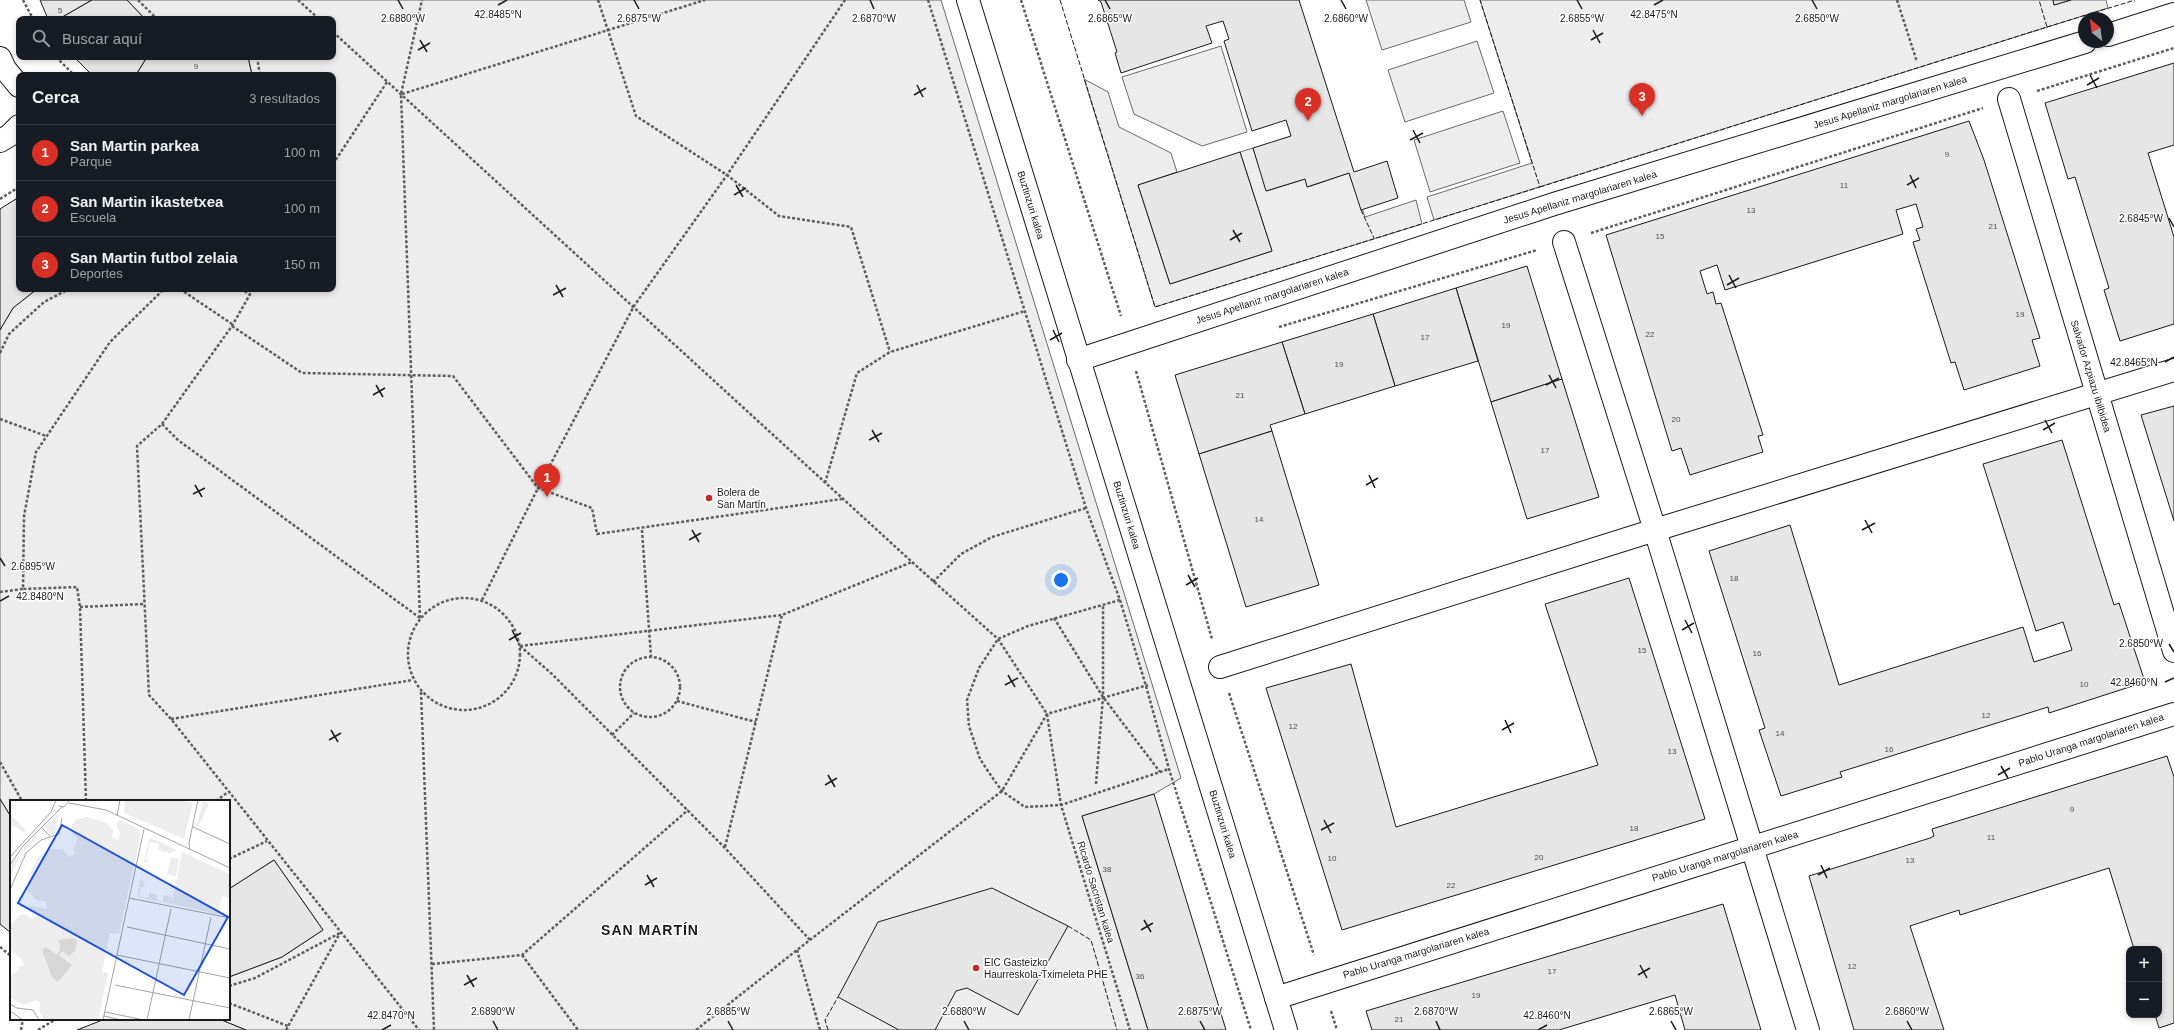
<!DOCTYPE html>
<html lang="es">
<meta charset="utf-8">
<style>
:root{--surface:#171b24;--page:#20242c;--text:#f1f3f6;--muted:#9ea1a6;--line:#363941;--accent:#d93025}
body{margin:0;font-family:Arial,sans-serif;background:var(--page);color:var(--text)}
.controls{position:absolute;right:12px;bottom:12px;display:grid;overflow:hidden;border-radius:8px;box-shadow:0 2px 6px #0003}
.controls button{width:36px;height:36px;display:grid;place-items:center;padding:0;border:0;border-bottom:1px solid var(--line);background:var(--surface);color:var(--text);font:20px sans-serif}
.compass{position:absolute;left:2078px;top:12px;width:36px;height:36px;border-radius:50%;background:var(--surface);box-shadow:0 2px 6px #0003;rotate:331deg}
.you{position:absolute;left:1061px;top:580px;width:14px;height:14px;margin:-10px;border:3px solid #fff;border-radius:50%;background:#1a73e8;box-shadow:0 0 0 6px #1a73e833}
.badge{display:grid;place-items:center;width:26px;height:26px;border-radius:50%;background:var(--accent);color:#fff;font-size:13px;font-weight:700}
.pin{position:absolute;translate:-50% -33px;filter:drop-shadow(0 1px 2px #0008)}
.pin::after{content:'';position:absolute;top:21px;width:14px;height:12px;background:inherit;clip-path:polygon(0 0,100% 0,50% 100%)}
.list{margin:0;padding:0;list-style:none}
h2{display:flex;justify-content:space-between;align-items:center;height:52px;margin:0;padding:0 16px;font-size:17px}
h2 small{font-size:13px;font-weight:400;color:var(--muted)}
.list li{display:grid;grid-template-columns:26px 1fr auto;gap:12px;align-items:center;box-sizing:border-box;height:56px;padding:0 16px;border-top:1px solid var(--line)}
.list b{display:block;font-size:15px;white-space:nowrap}
.list p{margin:0;font-size:13px;white-space:nowrap;color:var(--muted)}
.list em{font-size:13px;font-style:normal;color:var(--muted)}
.icon{flex:none;width:22px;height:22px;fill:none;stroke:currentColor;stroke-width:2;stroke-linecap:round;stroke-linejoin:round}
.map{position:relative;flex:none;width:2174px;height:1030px;overflow:hidden}
.search{position:absolute;background:var(--surface);box-shadow:0 2px 6px #0003;left:16px;top:16px;width:320px;height:44px;display:flex;align-items:center;gap:10px;box-sizing:border-box;padding:0 14px;border-radius:8px;color:var(--muted);font-size:15px}
.panel{position:absolute;background:var(--surface);box-shadow:0 2px 6px #0003;left:16px;top:72px;width:320px;height:220px;border-radius:8px}
.map>svg:first-child{display:block}
.green{fill:#ededed;stroke:#6a6a6a}
.building{fill:#e6e6e6;stroke:#1a1a1a}
.lines{fill:none;stroke-linecap:round;stroke-linejoin:round}
.minor-casing{stroke:#1a1a1a;stroke-width:24}
.path{stroke:#5f5f5f;stroke-width:2.5;stroke-dasharray:3 2;stroke-linecap:butt}
.minor{stroke:#fff;stroke-width:22}
.fence{stroke:#1a1a1a;stroke-width:1;stroke-dasharray:5 2;stroke-linecap:butt}
.ticks{fill:none;stroke:#1a1a1a;stroke-width:1.5}
.poi-dot{fill:#c62828;stroke:#fff;stroke-width:1.5}
.labels{text-anchor:middle;dominant-baseline:central;stroke-width:3;stroke-linejoin:round;paint-order:stroke}
.number-label{font-size:8px;fill:#4d4d4d}
.street-label{font-size:10px;fill:#1a1a1a;stroke:#fff}
.poi-label{font-size:10px;fill:#1a1a1a;stroke:#fff;text-anchor:start}
.district-label{font-size:14px;font-weight:bold;letter-spacing:1px;fill:#1a1a1a;stroke:#fff}
.inset-road{fill:none;stroke:#a3a3a3;stroke-width:1}
.view{fill:#1d4ed8;fill-opacity:0.15;stroke:#1d4ed8;stroke-width:2}
.inset-edge{fill:none;stroke:#1a1a1a;stroke-width:2}
.ticks-label{font-size:10px;text-anchor:middle;fill:#1a1a1a;stroke:#fff;stroke-width:3;stroke-linejoin:round;paint-order:stroke}
</style>
<div class="map">
<svg width="2174" height="1030" viewBox="0 0 2174 1030">
<rect width="100%" height="100%" fill="#fff"/>
<g class="green">
<path d="M127,0H941L1181,778L1154,794L1082,816L1148,1030H246L219,1019H229V977L282,957L323,930L274,860L229,889V801H11V817L0,799V330L13,308L37,289H333V75H252L248,57H333V19H145Z"/>
<path d="M1366,0H1464L1471,22L1382,50Z"/>
<path d="M1480,0H2053L2054,5L2071,0H2106L2108,8L1434,220L1427,197L1532,163Z"/>
<path d="M1477,41L1494,93L1405,122L1388,70Z"/>
<path d="M1221,46L1247,132L1202,146L1134,114L1122,77Z"/>
<path d="M1084,79L1108,92L1119,127L1171,153L1177,172L1138,185L1170,284L1272,251L1240,152L1253,148L1267,191L1305,179L1308,187L1349,173L1365,217L1416,200L1422,224L1155,307Z"/>
<path d="M1503,111L1520,163L1430,192L1414,140Z"/>
</g>
<g class="building">
<path d="M40,0H92L59,19H48Z"/>
<path d="M92,0H127L145,19H59Z"/>
<path d="M1098,0H1299L1354,172L1387,161L1398,198L1361,210L1349,173L1307,187L1305,179L1266,191L1253,148L1291,136L1286,120L1252,131L1224,41L1229,39L1223,21L1206,26L1212,43L1121,73L1115,53L1117,52L1101,2Z"/>
<path d="M2053,0H2071L2054,5Z"/>
<path d="M74,57H147L136,75H92Z"/>
<path d="M147,57H248L252,75H136Z"/>
<path d="M2174,63V145L2148,153L2174,237V324L2120,341L2104,290L2109,288L2075,177L2068,179L2045,103Z"/>
<path d="M1969,121L1984,160L2040,338L2032,340L2040,366L1964,390L1955,362L1951,363L1913,242L1920,240L1916,229L1923,227L1916,204L1896,210L1903,234L1725,290L1717,265L1700,271L1707,294L1713,292L1716,304L1721,303L1763,435L1758,436L1763,452L1690,475L1681,448L1672,451L1606,235Z"/>
<path d="M1240,152L1272,251L1170,284L1138,185Z"/>
<path d="M19,197V289H37L13,308L0,330V209Z"/>
<path d="M1527,266L1562,379L1491,402L1456,288Z"/>
<path d="M1456,288L1478,361L1395,386L1373,314Z"/>
<path d="M1373,314L1395,386L1305,414L1282,342Z"/>
<path d="M1282,342L1305,414L1270,425L1272,431L1199,454L1175,375Z"/>
<path d="M1562,379L1599,497L1527,519L1491,402Z"/>
<path d="M2174,406V521L2141,415Z"/>
<path d="M1272,431L1319,585L1246,607L1199,454Z"/>
<path d="M2062,440L2114,605L2119,603L2145,682L2049,713L2048,707L1840,772L1842,777L1781,796L1759,730L1765,728L1709,551L1790,525L1839,685L2023,627L2034,662L2072,650L2063,622L2036,631L1983,464Z"/>
<path d="M1629,578L1705,819L1342,930L1266,688L1351,664L1396,827L1598,765L1545,604Z"/>
<path d="M2167,756L2174,777V1023L2159,1028L2155,1015H2159V949H2134L2109,868L1960,915L1959,910L1910,926L1944,1030H1854L1809,876L1930,838L1934,836L1932,829Z"/>
<path d="M1154,794L1226,1030H1148L1082,816Z"/>
<path d="M0,799L11,817V933L0,924Z"/>
<path d="M274,860L323,930L282,957L229,977V889Z"/>
<path d="M992,888L1068,926L1018,1015L967,988L956,991L935,1030H899L838,997L878,922Z"/>
<path d="M1723,904L1761,1030H1685L1675,995L1559,1030H1372L1366,1011Z"/>
<path d="M105,1019H219L246,1030H77Z"/>
</g>
<g class="lines">
<g class="minor-casing">
<g id="minor">
<path d="M968,0L1286,1030"/>
<path d="M2108,35L2174,14"/>
<path d="M0,58L5,69L19,86"/>
<path d="M2009,99L2174,651"/>
<path d="M0,141L10,135L19,126"/>
<path d="M1564,242L1655,530L1808,1030"/>
<path d="M1078,360L1554,204L2085,42"/>
<path d="M1220,667L1655,530L2174,370"/>
<path d="M1276,998L2174,714"/>
</g>
</g>
<g class="path">
<path d="M23,0L33,19"/>
<path d="M138,0L157,19"/>
<path d="M298,0L319,19"/>
<path d="M598,0L636,116L727,175L779,216L851,227L890,352"/>
<path d="M928,0L1086,508L1120,600L1146,686L1169,769L1251,1030"/>
<path d="M1021,0L1121,316"/>
<path d="M1897,0L1917,62"/>
<path d="M333,32L912,562L998,639L1047,714L1061,805L1130,1030"/>
<path d="M56,57L74,75"/>
<path d="M257,57L260,75"/>
<path d="M2037,91L2174,48"/>
<path d="M402,94L705,0"/>
<path d="M333,164L387,82"/>
<path d="M0,199L19,187"/>
<path d="M1591,233L1983,108"/>
<path d="M180,289L232,324"/>
<path d="M240,289L250,294"/>
<path d="M253,289L232,326L162,424L137,446L149,695L171,719L419,1030"/>
<path d="M232,326L302,373L453,376L538,488L592,508L597,534L842,499"/>
<path d="M1279,327L1537,250"/>
<path d="M0,353L9,334L44,302L69,289"/>
<path d="M1136,371L1212,639"/>
<path d="M0,419L46,436"/>
<path d="M162,424L178,440L420,618"/>
<path d="M825,483L857,373L890,352L1025,311"/>
<path d="M642,530L651,657"/>
<path d="M933,582L961,554L992,537L1086,508"/>
<path d="M0,592L23,589"/>
<circle cx="464" cy="654" r="56"/>
<path d="M482,600L538,488L634,306L727,175L845,0"/>
<path d="M1120,600L1028,626L998,639L979,668L967,700L969,726L980,759L994,780L1002,791L1025,807L1061,805L1169,769"/>
<path d="M80,607L143,604"/>
<path d="M420,618L401,94L422,0"/>
<path d="M1054,618L1103,697L1160,772"/>
<path d="M520,646L552,674L725,848L810,940"/>
<path d="M520,646L782,615L912,562"/>
<circle cx="650" cy="687" r="30"/>
<path d="M421,692L434,1030"/>
<path d="M1229,693L1314,955"/>
<path d="M677,701L756,722"/>
<path d="M171,719L413,680"/>
<path d="M612,735L634,713"/>
<path d="M0,762L22,801"/>
<path d="M1096,784L1103,697V605"/>
<path d="M86,801L80,607L77,587L23,589L24,516L36,452L110,342L164,289"/>
<path d="M216,801L228,792"/>
<path d="M725,847L782,615"/>
<path d="M229,859L267,841"/>
<path d="M0,947L11,956"/>
<path d="M797,950L820,1030"/>
<path d="M522,955L578,1030"/>
<path d="M432,964L522,955L688,810"/>
<path d="M229,986L255,978L340,933"/>
<path d="M229,1003L288,1026"/>
<path d="M1331,1011L1337,1030"/>
<path d="M21,1030L23,1019"/>
<path d="M38,1030L56,1019"/>
<path d="M286,1030L340,933"/>
<path d="M696,1030L797,950L1002,791L1047,714L1148,685"/>
</g>
<use href="#minor" class="minor"/>
<g class="fence">
<path d="M1060,0L1155,307L1540,187L1480,0"/>
<path d="M2047,27L2135,0"/>
<path d="M1540,187L2047,27L2039,0"/>
<path d="M1361,210L1374,238"/>
<path d="M1068,926L1091,940L1117,1030"/>
<path d="M828,1030L825,1020L838,997"/>
</g>
</g>
<path class="ticks" d="M398,0L403,9M634,0L639,9M870,0L874,9M1105,0L1110,9M1341,0L1346,9M1577,0L1582,9M1812,0L1817,9M498,5L507,0M1654,5L1663,0M1593,30L1600,43M420,40L427,52M1591,40L1603,33M418,50L430,43M2090,75L2097,88M917,85L923,97M2087,85L2099,78M914,95L926,88M1413,130L1420,143M1410,140L1423,133M1910,175L1916,188M736,185L743,197M1907,185L1919,178M734,195L746,188M2169,218L2174,227M1233,230L1240,242M1230,240L1242,233M1729,275L1736,288M556,285L563,297M1727,285L1739,278M553,295L566,288M1053,330L1059,342M1050,340L1062,333M2165,362L2174,357M1549,375L1556,388M376,385L383,397M1546,385L1559,378M373,395L385,388M2045,420L2052,433M872,430L879,442M2043,430L2055,423M869,440L882,433M1369,475L1375,488M195,485L202,497M1366,485L1378,478M193,494L205,488M1865,520L1872,533M692,530L699,542M1862,530L1875,523M689,540L701,533M0,558L5,566M1188,575L1195,587M1186,585L1198,578M0,601L9,596M1685,620L1692,633M512,630L518,642M1682,630L1694,623M509,640L521,633M2169,644L2174,652M1008,675L1015,687M2165,682L2174,678M1005,685L1018,678M1505,720L1511,733M331,730L338,742M1502,730L1514,723M329,740L341,733M2001,766L2008,778M828,775L835,787M1998,775L2010,768M825,785L837,778M1324,820L1331,833M1321,830L1334,823M1821,865L1827,878M647,875L654,887M1818,875L1830,868M645,885L657,878M1144,920L1151,932M1141,930L1153,923M1640,965L1647,978M467,975L474,987M1638,975L1650,968M464,985L477,978M493,1021L498,1030M728,1021L733,1030M964,1021L969,1030M1200,1021L1205,1030M1436,1021L1440,1030M1671,1021L1676,1030M1907,1021L1912,1030M382,1030L391,1025M1538,1030L1547,1025"/>
<g class="poi-dot">
<circle cx="709" cy="498" r="4"/>
<circle cx="976" cy="968" r="4"/>
</g>
<g class="labels">
<g class="number-label">
<text x="60" y="10">5</text>
<text x="196" y="66">9</text>
<text x="1947" y="154">9</text>
<text x="1844" y="185">11</text>
<text x="1751" y="210">13</text>
<text x="1993" y="226">21</text>
<text x="1660" y="236">15</text>
<text x="2020" y="314">19</text>
<text x="1506" y="325">19</text>
<text x="1650" y="334">22</text>
<text x="1425" y="337">17</text>
<text x="1339" y="364">19</text>
<text x="1240" y="395">21</text>
<text x="1676" y="419">20</text>
<text x="1545" y="450">17</text>
<text x="1259" y="519">14</text>
<text x="1734" y="578">18</text>
<text x="1642" y="650">15</text>
<text x="1757" y="653">16</text>
<text x="2084" y="684">10</text>
<text x="1986" y="715">12</text>
<text x="1293" y="726">12</text>
<text x="1780" y="733">14</text>
<text x="1889" y="749">16</text>
<text x="1672" y="751">13</text>
<text x="2072" y="809">9</text>
<text x="1634" y="828">18</text>
<text x="1991" y="837">11</text>
<text x="1539" y="857">20</text>
<text x="1332" y="858">10</text>
<text x="1910" y="860">13</text>
<text x="1107" y="869">38</text>
<text x="1451" y="885">22</text>
<text x="1852" y="966">12</text>
<text x="1552" y="971">17</text>
<text x="1140" y="976">36</text>
<text x="1476" y="995">19</text>
<text x="1399" y="1019">21</text>
</g>
<g class="street-label">
<text transform="translate(1890 102) rotate(-17)">Jesus Apellaniz margolariaren kalea</text>
<text transform="translate(1580 197) rotate(-17)">Jesus Apellaniz margolariaren kalea</text>
<text transform="translate(1031 205) rotate(73)">Buztinzuri kalea</text>
<text transform="translate(1272 296) rotate(-18)">Jesus Apellaniz margolariaren kalea</text>
<text transform="translate(2091 376) rotate(73)">Salvador Azpiazu ibilbidea</text>
<text transform="translate(1127 515) rotate(73)">Buztinzuri kalea</text>
<text transform="translate(2091 740) rotate(-18)">Pablo Uranga margolariaren kalea</text>
<text transform="translate(1223 824) rotate(73)">Buztinzuri kalea</text>
<text transform="translate(1725 856) rotate(-17)">Pablo Uranga margolariaren kalea</text>
<text transform="translate(1096 892) rotate(73)">Ricardo Sacristan kalea</text>
<text transform="translate(1416 953) rotate(-17)">Pablo Uranga margolariaren kalea</text>
</g>
<g class="poi-label">
<text x="717" y="492">Bolera de<tspan x="717" dy="12">San Martín</tspan></text>
<text x="984" y="962">EIC Gasteizko<tspan x="984" dy="12">Haurreskola-Tximeleta PHE</tspan></text>
</g>
<g class="district-label">
<text x="650" y="930">SAN MARTÍN</text>
</g>
</g>
<g transform="translate(10 800)">
<rect width="220" height="220" fill="#fff"/>
<path d="M115,0H168L183,3L174,39L114,13ZM193,1L199,4L188,27L187,26ZM0,14L16,30L14,33L3,25L0,31ZM49,14L45,33H40L35,27ZM77,17L97,23L103,30L102,37L108,40L110,33L106,23L110,20L127,28L131,34L109,134L100,133L92,172L98,173L88,220H34L29,211L30,202L26,200L13,205L0,198V176L9,170V166H14L13,161L0,150V125L10,115H16L22,119L28,116L19,108L21,106L37,109L36,102L26,100L18,91L21,71L28,58L40,49H52L59,57L65,53L63,50L68,39L63,34L62,26L67,19ZM26,34L28,37L10,55L0,79L2,63ZM141,38L167,50L158,54V51L155,52L148,49L149,44L140,42L136,60L141,61L134,63L139,39ZM172,52L220,74V98L212,96L208,112L212,115L152,102L154,95L162,97V102ZM161,57L169,59L166,76L157,74ZM131,77L135,86L131,87L129,96L138,98L141,89L140,93L147,95V99L151,102L127,97Z" fill="#ededed"/>
<path d="M65,138L67,141L65,151L59,156L52,151L49,155L62,165L48,182L42,177L32,150L36,147L47,155L50,149L49,140Z" fill="#d7d7d7"/>
<path class="inset-road" d="M59,3L96,10L220,68M49,6L54,7L59,1M107,16L110,0M31,27L40,36M183,27L220,44M180,50L179,43L188,0M0,57L41,12L46,0M0,65L13,46L52,7M0,90L16,53L31,40L49,34L52,18M119,98L220,118M117,127L220,149M107,155L220,178M105,185L220,208M0,204L7,208L23,210L29,220M0,211L13,220M95,212L134,220M94,216L111,220M93,220L134,29M137,220L161,109M179,220L201,117"/>
<path class="view" d="M52,25L218,117L174,195L8,103Z"/>
<rect width="220" height="220" class="inset-edge"/>
</g>
<g class="ticks-label">
<text x="1654" y="18">42.8475°N</text>
<text x="498" y="18">42.8485°N</text>
<text x="403" y="22">2.6880°W</text>
<text x="639" y="22">2.6875°W</text>
<text x="874" y="22">2.6870°W</text>
<text x="1110" y="22">2.6865°W</text>
<text x="1346" y="22">2.6860°W</text>
<text x="1582" y="22">2.6855°W</text>
<text x="1817" y="22">2.6850°W</text>
<text x="2141" y="222">2.6845°W</text>
<text x="2134" y="366">42.8465°N</text>
<text x="33" y="570">2.6895°W</text>
<text x="40" y="600">42.8480°N</text>
<text x="2141" y="647">2.6850°W</text>
<text x="2134" y="686">42.8460°N</text>
<text x="493" y="1015">2.6890°W</text>
<text x="728" y="1015">2.6885°W</text>
<text x="964" y="1015">2.6880°W</text>
<text x="1200" y="1015">2.6875°W</text>
<text x="1436" y="1015">2.6870°W</text>
<text x="1671" y="1015">2.6865°W</text>
<text x="1907" y="1015">2.6860°W</text>
<text x="391" y="1019">42.8470°N</text>
<text x="1547" y="1019">42.8460°N</text>
</g>
</svg>
<div class="controls">
<button>+</button>
<button>−</button>
</div>
<svg class="compass" viewBox="-18 -18 36 36"><path d="M0-13l5 13h-10z" fill="#e53935"/><path d="M0 13l5-13h-10z" fill="#9ea1a6"/></svg>
<div class="you"></div>
<div class="pin badge" style="left:547px;top:497px">1</div>
<div class="pin badge" style="left:1308px;top:121px">2</div>
<div class="pin badge" style="left:1642px;top:116px">3</div>
<div class="search"><svg class="icon" aria-label="search" viewBox="0 0 24 24"><circle cx="10" cy="10" r="6"/><path d="M15 15l6 6"/></svg>Buscar aquí</div>
<section class="panel">
<h2>Cerca<small>3 resultados</small></h2>
<ul class="list">
<li><span class="badge">1</span><div><b>San Martin parkea</b><p>Parque</p></div><em>100 m</em></li>
<li><span class="badge">2</span><div><b>San Martin ikastetxea</b><p>Escuela</p></div><em>100 m</em></li>
<li><span class="badge">3</span><div><b>San Martin futbol zelaia</b><p>Deportes</p></div><em>150 m</em></li>
</ul>
</section>
</div>
